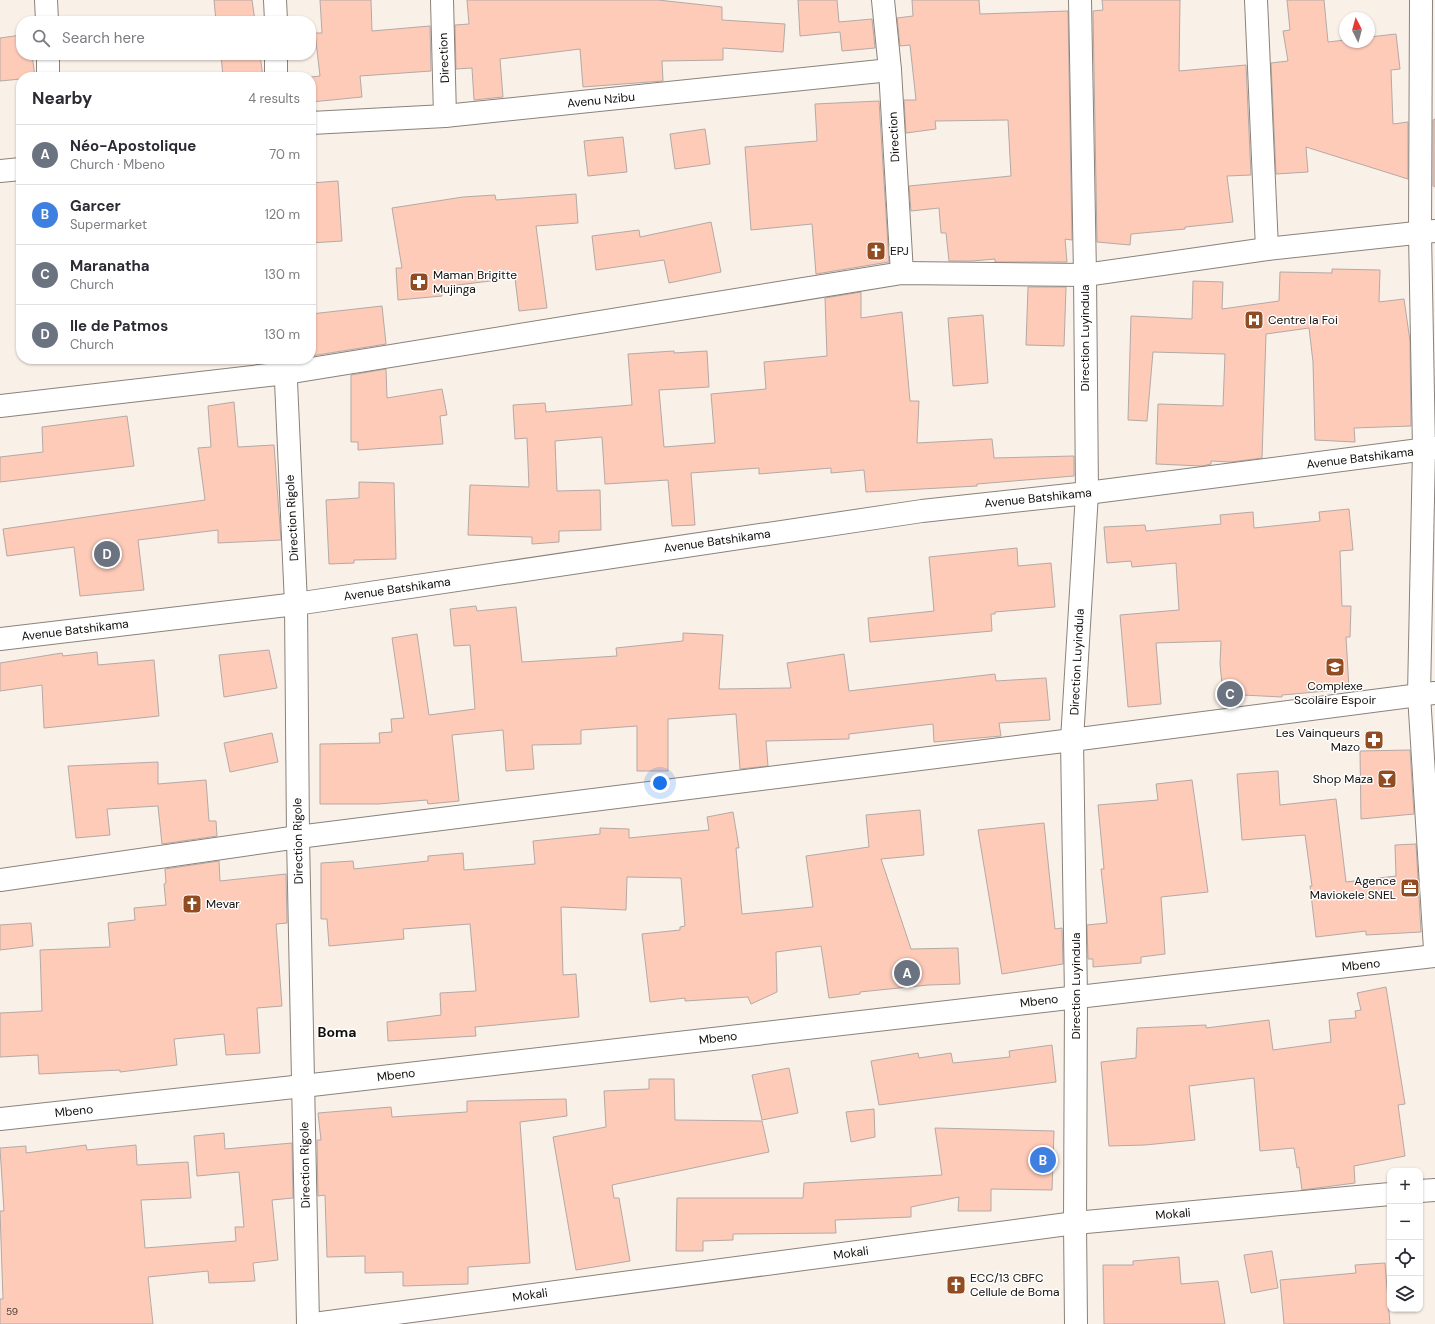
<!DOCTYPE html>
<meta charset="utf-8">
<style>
:root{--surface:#fff;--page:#f2f2f3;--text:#2b2b33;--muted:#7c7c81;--line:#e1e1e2;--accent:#db2777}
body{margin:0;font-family:"DM Sans",sans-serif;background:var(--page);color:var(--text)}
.controls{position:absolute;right:12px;bottom:12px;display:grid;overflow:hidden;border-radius:8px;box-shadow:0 1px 3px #0004}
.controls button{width:36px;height:36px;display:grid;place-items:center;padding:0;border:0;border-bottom:1px solid var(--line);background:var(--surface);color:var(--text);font:20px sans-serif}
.compass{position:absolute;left:1339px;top:12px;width:36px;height:36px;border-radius:50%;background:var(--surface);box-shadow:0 1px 3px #0004;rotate:354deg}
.you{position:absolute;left:660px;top:783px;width:14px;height:14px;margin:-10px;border:3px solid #fff;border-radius:50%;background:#1a73e8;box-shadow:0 0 0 6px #1a73e833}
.badge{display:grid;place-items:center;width:26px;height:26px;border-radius:50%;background:var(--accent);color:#fff;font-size:13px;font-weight:700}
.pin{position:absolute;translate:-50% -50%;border:2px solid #fff;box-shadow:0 1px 4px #0006}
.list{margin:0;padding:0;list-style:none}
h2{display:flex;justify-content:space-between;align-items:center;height:52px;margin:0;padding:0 16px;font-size:17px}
h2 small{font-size:13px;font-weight:400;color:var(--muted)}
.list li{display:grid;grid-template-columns:26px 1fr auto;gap:12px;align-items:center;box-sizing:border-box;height:60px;padding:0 16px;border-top:1px solid var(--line)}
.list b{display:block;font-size:15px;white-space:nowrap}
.list p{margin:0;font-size:13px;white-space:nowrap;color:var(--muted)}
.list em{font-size:13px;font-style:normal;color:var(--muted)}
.icon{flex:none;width:22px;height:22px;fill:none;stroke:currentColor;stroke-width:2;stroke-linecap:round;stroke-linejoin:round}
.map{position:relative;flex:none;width:1435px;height:1324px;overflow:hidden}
.search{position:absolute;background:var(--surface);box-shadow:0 1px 3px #0004;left:16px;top:16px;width:300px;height:44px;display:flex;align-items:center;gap:10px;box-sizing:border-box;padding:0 14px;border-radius:16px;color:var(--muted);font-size:15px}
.panel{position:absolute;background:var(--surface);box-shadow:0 1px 3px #0004;left:16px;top:72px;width:300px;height:292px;border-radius:16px}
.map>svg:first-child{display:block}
.building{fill:#fecbb9;stroke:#b5a9a5}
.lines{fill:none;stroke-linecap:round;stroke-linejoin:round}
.minor-casing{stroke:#8a827a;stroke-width:24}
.minor{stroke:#fff;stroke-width:22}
.labels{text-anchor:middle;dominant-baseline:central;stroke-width:3;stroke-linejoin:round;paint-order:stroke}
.number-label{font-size:10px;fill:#4c3d36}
.street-label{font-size:12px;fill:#110e0b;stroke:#fff}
.poi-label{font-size:12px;fill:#110e0b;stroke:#fff;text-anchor:start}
.quarter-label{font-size:14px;font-weight:bold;fill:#110e0b;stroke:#fff}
</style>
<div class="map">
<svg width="1435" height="1324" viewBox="0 0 1435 1324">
<rect width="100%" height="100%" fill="#f9f0e7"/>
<g class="building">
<path d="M214,0H252L255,21H216Z"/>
<path d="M320,0H371L372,31L430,26L431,71L360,76L362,97L311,102V77L320,76L315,33H322Z"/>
<path d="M467,0H658L722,7V20L785,24L783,52L723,48V60L662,61L663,81L583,87L580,49L500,59L503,97L474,100L472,68L456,69L455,25L469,24Z"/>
<path d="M798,0H837L839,22L872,19L875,48L842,51L840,32L800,36Z"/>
<path d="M912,0H979L980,14L1068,11L1072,240L1065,239L1067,262H995V259L972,261H949L946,233H941L939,208L911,211L909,186L1011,176L1008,120L935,121L936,129L906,133L904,100H916L910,45L900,46L897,18L913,16Z"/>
<path d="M1102,0H1180L1179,71L1246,65L1251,175L1227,176L1233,222L1185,227V229L1131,234L1130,245L1097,242L1093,11L1103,10Z"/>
<path d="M1287,0H1324L1328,42L1345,40V42H1369V37L1396,34L1400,69L1391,70L1393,124L1408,122V179L1306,147L1308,172L1276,174L1271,63L1288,61L1283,31L1290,30Z"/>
<path d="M21,35V55H32L35,77H21V79L0,81V38Z"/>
<path d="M221,55H260L263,77H223Z"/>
<path d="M879,101L889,262L816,274L812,224L751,230L745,147L817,141L815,104Z"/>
<path d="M1435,119V187L1433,186V120Z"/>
<path d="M705,129L710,164L675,169L670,134Z"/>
<path d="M623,137L627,172L588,176L584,141Z"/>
<path d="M338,181L342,241L311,243V183Z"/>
<path d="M576,194L578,223L536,226L547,308L519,311L515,278L441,287L442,296L398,300L396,268H402L392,208L463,197L495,195L496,200Z"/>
<path d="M711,222L721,272L669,283L664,260L596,270L592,236L639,230L640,237Z"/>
<path d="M1332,269L1380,270L1379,302L1404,299L1410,341L1411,426L1354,428L1355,442L1315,440L1313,362L1309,328L1266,334L1262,458L1231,462L1211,461V464L1202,466L1156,464L1158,404L1223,406L1225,354L1153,352L1147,421L1128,420L1131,316L1192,319L1193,281L1223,282L1222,309L1279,301L1280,272L1332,273Z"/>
<path d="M1028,287H1066L1064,346L1026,345Z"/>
<path d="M861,292V318L902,312L910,401H919L917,443L992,439L994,458L1074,456V476L977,484V486L866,492L864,470L831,473V468L759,474V468L691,473L695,525L672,526L668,480L605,484L602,437L555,441L557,491L600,490L601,530L559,531V542L532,544V537L468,535L470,485L529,487L527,438L515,439L513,405L545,403L546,412L632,405L628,354L674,351V353L707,351L709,387L659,390L664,447L715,443L711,394L766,389L764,362L827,356L825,298Z"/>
<path d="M382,306L386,344L311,356V314Z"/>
<path d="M983,315L988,383L953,386L948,318Z"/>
<path d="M386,369L387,398L442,389L447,415L440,416L443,444L358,450V442H351V375Z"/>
<path d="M234,402L238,447L274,445L281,540L218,543V530L138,540L144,590L80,596L74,547L7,556L3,529L205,500L198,448L211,447L208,406Z"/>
<path d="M127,416L134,466L0,482V457L43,452L42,427Z"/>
<path d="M359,482L394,483L396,559L354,560V563L329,564L326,500L359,498Z"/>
<path d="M1349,509L1353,550L1340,551L1342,606H1351L1350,637H1346L1349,689L1282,695V697L1223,694L1220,664L1221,641L1156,643L1161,704L1128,707L1120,615L1179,610L1176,563L1132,567L1131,561L1107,563L1104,527L1145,525L1146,531L1221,524L1220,515L1253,512L1254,528L1320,521L1319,512Z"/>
<path d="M1017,548L1018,566L1051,563L1055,607L995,612V614H991L992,631L870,642L868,618L934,611L929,557Z"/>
<path d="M476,606L477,611L516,607L522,662L617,656L616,648L683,641V633L723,635L719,689L791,688L787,663L844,654L849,691L995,674L996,681L1046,678L1050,720L999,723L1001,736L934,742L933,724L849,734V739L766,741L768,766L740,769L736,714L668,719V771H637V726L581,730V744L532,745L534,769L506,771L503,730L452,735L459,801L428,804L427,800L378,804H320V744L380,743L379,733L392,732L391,719L404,718L392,638L417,634L429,715L475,709L470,645L454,646L450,609Z"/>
<path d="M269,650L277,688L224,697L219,655Z"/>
<path d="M97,652L98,665L154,660L159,716L44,728L42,685L0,691V663L62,653L63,656Z"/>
<path d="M272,733L278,762L230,772L224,743Z"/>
<path d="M1410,750L1414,814L1361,819L1360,751Z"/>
<path d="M158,762V784L206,780L209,821H216L217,836L162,844L158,806L107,809L110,835L76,838L68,766Z"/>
<path d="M1278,771L1280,805L1336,799L1346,882L1396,876L1395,845L1416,844L1421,932L1366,935V931L1316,937L1310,886H1312L1305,835L1242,840L1237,774Z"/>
<path d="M1192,780L1208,892L1161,897L1165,954L1141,957V963L1093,967V959H1088L1087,925L1107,923L1101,869H1104L1098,805L1158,800L1156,784Z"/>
<path d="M920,810L924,855L881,859L911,949L958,948L960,984L928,985L860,992V994L829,998L821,946L776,952L777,992L751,1004L748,997L685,1001V998L650,1002L642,934L680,930V927L685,926L681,878L627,877L626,910L561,907L563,975L576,974L579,1017L475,1027L476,1036L388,1041L387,1022L441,1015L440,993L476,991L470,924L403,929L404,939L329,946L327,919H321V863L353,861L354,869L428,861V856L463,853L464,870L535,864L533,841L600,834V828L629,829V838L709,830L707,817L733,812L739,848H736L742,914L813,907L806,856L869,847L866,815Z"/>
<path d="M1044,823L1055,929L1062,928L1063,964L1002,974L978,830Z"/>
<path d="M219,861L220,881L286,874L287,923L276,924L282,1006L257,1008L260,1053L226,1055L224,1034L174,1039L177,1065L120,1072V1070L39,1074L38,1055L0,1057V1013L42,1011L40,950L110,947L108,923L135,920L134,908L166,905L164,884L166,883L165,869Z"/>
<path d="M31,923L33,946L0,950V925Z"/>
<path d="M1386,987L1405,1104L1398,1105L1405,1156L1354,1166L1355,1183L1302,1190L1299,1167L1297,1168L1294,1148L1260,1151L1254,1078L1189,1086L1195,1140L1145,1145L1109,1146L1101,1062L1136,1058L1137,1028L1206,1025V1028L1269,1020L1273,1050L1331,1042L1329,1020L1356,1018L1355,1011L1361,1010L1357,993Z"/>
<path d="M1052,1045L1056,1082L879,1105L871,1061L918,1053L919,1058L951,1053L953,1063L1010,1057L1009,1051Z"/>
<path d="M789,1068L798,1113L762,1120L752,1075Z"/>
<path d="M649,1079H674L675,1120L762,1121L769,1152L612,1185L614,1198H619L630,1261L576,1270L553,1137L606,1127L604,1091L649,1089Z"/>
<path d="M566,1099L567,1116L520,1122L530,1263L468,1267V1284L403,1286V1272L365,1273V1256L327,1257L325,1195L318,1196L317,1140H321L318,1113L391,1107L392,1117L467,1112V1101Z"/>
<path d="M874,1109L875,1137L851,1142L846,1112Z"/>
<path d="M935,1128L1054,1131L1052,1190L991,1189V1211H958L959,1197L911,1207V1217L835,1220L836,1233L733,1234V1240L703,1241V1251H676L677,1198H803L804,1183L942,1175Z"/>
<path d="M224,1133L225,1149L292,1143L293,1198L272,1200L278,1260L253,1263L255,1281L209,1283L208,1271L148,1277L153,1324H0V1299H3L0,1211H4L0,1148L26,1146V1153L86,1145L87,1150L136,1145L137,1165L188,1162L191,1198L141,1200L145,1248L236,1241L235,1227H244L239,1172L197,1176L194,1136Z"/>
<path d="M1272,1251L1278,1288L1251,1293L1244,1255Z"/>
<path d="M1179,1257L1181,1284L1218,1281L1225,1324H1104L1103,1265H1133V1261Z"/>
<path d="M1385,1263L1390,1324H1284L1280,1280L1356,1273L1355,1265Z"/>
</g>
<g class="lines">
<g class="minor-casing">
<g id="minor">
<path d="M46,0L47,21"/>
<path d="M275,0L276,21"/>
<path d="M442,0L445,116"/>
<path d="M883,0L890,70L902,273"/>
<path d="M1256,0L1267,249"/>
<path d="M1421,0L1420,233L1424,449L1419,695L1435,949"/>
<path d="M48,55V77"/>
<path d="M276,55V77"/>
<path d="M311,123L445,116L890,70"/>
<path d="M0,171L21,169"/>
<path d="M285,359L296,604L298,837L308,1324"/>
<path d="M0,406L286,373L902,273L1085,275L1267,249L1435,231"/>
<path d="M0,639L296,604L922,511L1087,493L1435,448"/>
<path d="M0,880L298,837L1072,740L1435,693"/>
<path d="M0,1119L303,1086L1435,956"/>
<path d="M1420,1191L1435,1190"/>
<path d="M314,1324L1075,1223L1390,1194"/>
<path d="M1076,1324L1075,1223L1076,997L1072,740L1087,493L1085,275L1080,0"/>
</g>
</g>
<use href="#minor" class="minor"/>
</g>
<defs>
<g id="church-square" transform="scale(1)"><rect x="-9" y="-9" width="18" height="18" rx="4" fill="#914d21" stroke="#fff"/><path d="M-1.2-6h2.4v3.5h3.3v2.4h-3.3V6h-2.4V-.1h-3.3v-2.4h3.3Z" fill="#fff"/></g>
<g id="pharmacy-square" transform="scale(1)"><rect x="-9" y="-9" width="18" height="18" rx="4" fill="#914d21" stroke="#fff"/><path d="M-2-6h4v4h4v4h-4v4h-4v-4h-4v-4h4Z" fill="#fff"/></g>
<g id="hospital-square" transform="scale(1)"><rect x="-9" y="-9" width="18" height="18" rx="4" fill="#914d21" stroke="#fff"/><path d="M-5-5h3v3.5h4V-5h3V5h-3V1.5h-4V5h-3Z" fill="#fff"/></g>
<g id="school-square" transform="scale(1)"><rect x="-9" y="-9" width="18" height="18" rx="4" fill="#914d21" stroke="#fff"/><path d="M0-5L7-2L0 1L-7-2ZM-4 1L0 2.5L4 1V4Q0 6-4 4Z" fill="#fff"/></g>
<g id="bar-square" transform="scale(1)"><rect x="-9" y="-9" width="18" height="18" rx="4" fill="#914d21" stroke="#fff"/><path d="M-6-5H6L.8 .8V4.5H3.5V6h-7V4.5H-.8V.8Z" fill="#fff"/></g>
<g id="office-square" transform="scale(1)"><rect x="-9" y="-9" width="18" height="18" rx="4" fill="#914d21" stroke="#fff"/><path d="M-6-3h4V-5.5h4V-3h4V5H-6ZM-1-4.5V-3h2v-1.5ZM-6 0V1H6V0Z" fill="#fff"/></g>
</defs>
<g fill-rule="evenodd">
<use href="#church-square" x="876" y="251"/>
<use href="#pharmacy-square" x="419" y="282"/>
<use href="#hospital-square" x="1254" y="320"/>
<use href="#school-square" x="1335" y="667"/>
<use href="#pharmacy-square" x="1374" y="740"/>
<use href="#bar-square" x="1387" y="779"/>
<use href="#office-square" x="1410" y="888"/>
<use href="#church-square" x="192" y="904"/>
<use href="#church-square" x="956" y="1285"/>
</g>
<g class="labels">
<g class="number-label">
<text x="12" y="1311">59</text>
</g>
<g class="street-label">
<text transform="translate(444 58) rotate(-92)">Direction</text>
<text transform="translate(601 100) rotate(-6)">Avenu Nzibu</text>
<text transform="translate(894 137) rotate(-93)">Direction</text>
<text transform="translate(1085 338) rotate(-90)">Direction Luyindula</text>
<text transform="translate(1360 458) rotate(-7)">Avenue Batshikama</text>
<text transform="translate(1038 498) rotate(-6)">Avenue Batshikama</text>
<text transform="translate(292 518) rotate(-93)">Direction Rigole</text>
<text transform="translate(717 541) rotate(-8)">Avenue Batshikama</text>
<text transform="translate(397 589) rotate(-8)">Avenue Batshikama</text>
<text transform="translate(75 630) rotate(-7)">Avenue Batshikama</text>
<text transform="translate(1077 662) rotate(-87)">Direction Luyindula</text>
<text transform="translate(298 841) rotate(-91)">Direction Rigole</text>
<text transform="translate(1361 965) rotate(-6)">Mbeno</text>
<text transform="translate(1076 986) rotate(-90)">Direction Luyindula</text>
<text transform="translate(1039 1001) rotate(-7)">Mbeno</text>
<text transform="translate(718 1038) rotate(-7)">Mbeno</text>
<text transform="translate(396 1075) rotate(-7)">Mbeno</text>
<text transform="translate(74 1111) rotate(-6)">Mbeno</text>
<text transform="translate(305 1165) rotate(-91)">Direction Rigole</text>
<text transform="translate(1173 1214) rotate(-5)">Mokali</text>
<text transform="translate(851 1253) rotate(-8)">Mokali</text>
<text transform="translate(530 1295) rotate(-8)">Mokali</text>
</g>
<g class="poi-label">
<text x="890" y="251">EPJ</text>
<text x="433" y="275">Maman Brigitte<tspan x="433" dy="14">Mujinga</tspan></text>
<text x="1268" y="320">Centre la Foi</text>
<text x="1335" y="686" text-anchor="middle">Complexe<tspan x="1335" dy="14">Scolaire Espoir</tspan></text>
<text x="1360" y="733" text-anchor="end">Les Vainqueurs<tspan x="1360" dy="14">Mazo</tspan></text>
<text x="1373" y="779" text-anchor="end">Shop Maza</text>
<text x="1396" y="881" text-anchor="end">Agence<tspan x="1396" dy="14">Maviokele SNEL</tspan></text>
<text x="206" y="904">Mevar</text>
<text x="970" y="1278">ECC/13 CBFC<tspan x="970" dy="14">Cellule de Boma</tspan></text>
</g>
<g class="quarter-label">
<text x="337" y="1032">Boma</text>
</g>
</g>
</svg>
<div class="controls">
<button>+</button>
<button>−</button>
<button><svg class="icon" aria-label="locate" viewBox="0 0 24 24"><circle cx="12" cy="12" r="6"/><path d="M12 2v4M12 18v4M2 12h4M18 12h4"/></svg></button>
<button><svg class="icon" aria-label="layers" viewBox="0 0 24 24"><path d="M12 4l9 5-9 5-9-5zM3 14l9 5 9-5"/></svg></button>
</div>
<svg class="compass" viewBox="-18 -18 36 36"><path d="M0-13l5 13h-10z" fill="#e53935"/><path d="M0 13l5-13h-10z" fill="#7c7c81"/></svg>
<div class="you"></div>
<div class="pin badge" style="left:907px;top:973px;background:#6b7280">A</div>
<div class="pin badge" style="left:1043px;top:1160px;background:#3f7fe0">B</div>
<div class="pin badge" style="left:1230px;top:694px;background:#6b7280">C</div>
<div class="pin badge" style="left:107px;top:554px;background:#6b7280">D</div>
<div class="search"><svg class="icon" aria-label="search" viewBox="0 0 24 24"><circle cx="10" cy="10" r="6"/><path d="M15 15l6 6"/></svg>Search here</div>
<section class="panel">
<h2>Nearby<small>4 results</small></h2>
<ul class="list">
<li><span class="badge" style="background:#6b7280">A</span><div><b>Néo-Apostolique</b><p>Church · Mbeno</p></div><em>70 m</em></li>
<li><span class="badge" style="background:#3f7fe0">B</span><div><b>Garcer</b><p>Supermarket</p></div><em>120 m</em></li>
<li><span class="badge" style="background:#6b7280">C</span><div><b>Maranatha</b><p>Church</p></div><em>130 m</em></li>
<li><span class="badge" style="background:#6b7280">D</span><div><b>Ile de Patmos</b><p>Church</p></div><em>130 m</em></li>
</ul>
</section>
</div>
